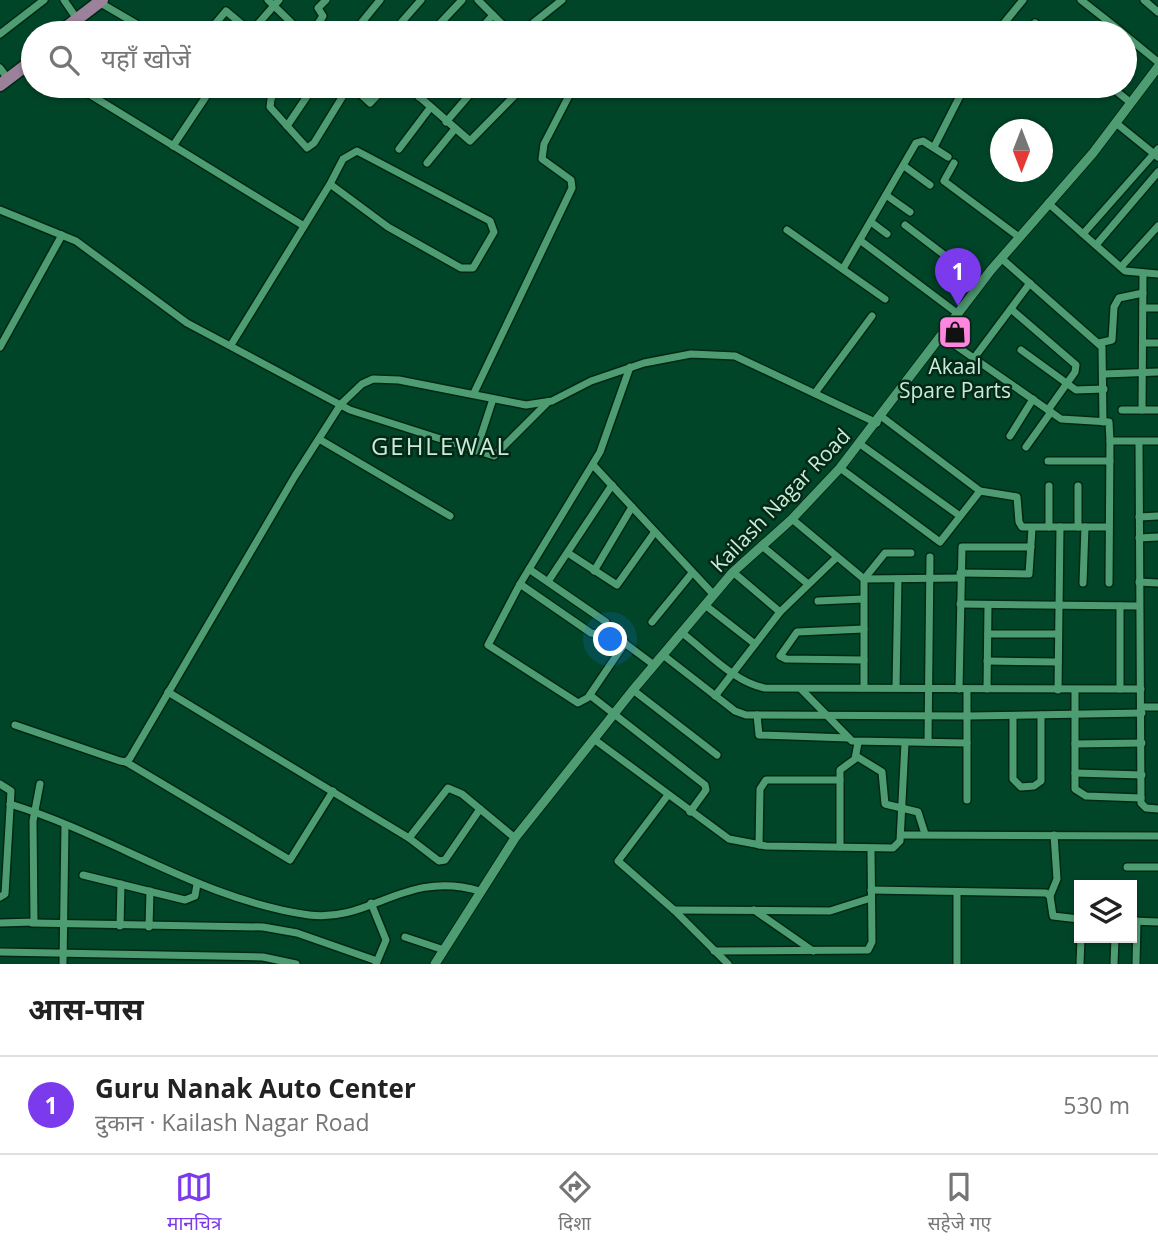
<!DOCTYPE html>
<html lang="hi">
<meta charset="utf-8">
<style>
:root{--surface:#fff;--page:#f6f6f6;--text:#222;--muted:#767676;--line:#e0e0e0;--accent:#7c3aed}
body{margin:0;font-family:"Open Sans","Noto Sans Devanagari",sans-serif;background:var(--page);color:var(--text)}
.controls{position:absolute;right:21px;bottom:21px;display:grid;overflow:hidden;border-radius:0px;box-shadow:0 2px 5px #0004}
.controls button{width:63px;height:63px;display:grid;place-items:center;padding:0;border:0;border-bottom:2px solid var(--line);background:var(--surface);color:var(--text);font:35px sans-serif}
.compass{position:absolute;left:990px;top:119px;width:63px;height:63px;border-radius:50%;background:var(--surface);box-shadow:0 2px 5px #0004;rotate:180deg}
.you{position:absolute;left:611px;top:640px;width:24px;height:24px;margin:-18px;border:5px solid #fff;border-radius:50%;background:#1a73e8;box-shadow:0 0 0 10px #1a73e833}
.badge{display:grid;place-items:center;width:46px;height:46px;border-radius:50%;background:var(--accent);color:#fff;font-size:23px;font-weight:700}
.pin{position:absolute;translate:-50% -58px;filter:drop-shadow(0 2px 4px #0008)}
.pin::after{content:'';position:absolute;top:37px;width:24px;height:21px;background:inherit;clip-path:polygon(0 0,100% 0,50% 100%)}
.list{margin:0;padding:0;list-style:none}
h2{display:flex;justify-content:space-between;align-items:center;height:91px;margin:0;padding:0 28px;font-size:30px}
h2 small{font-size:23px;font-weight:400;color:var(--muted)}
.list li{display:grid;grid-template-columns:46px 1fr auto;gap:21px;align-items:center;box-sizing:border-box;height:98px;padding:0 28px;border-top:2px solid var(--line)}
.list b{display:block;font-size:26px;white-space:nowrap}
.list p{margin:0;font-size:23px;white-space:nowrap;color:var(--muted)}
.list em{font-size:23px;font-style:normal;color:var(--muted)}
.icon{flex:none;width:38px;height:38px;fill:none;stroke:currentColor;stroke-width:2;stroke-linecap:round;stroke-linejoin:round}
.map{position:relative;flex:none;width:1158px;height:964px;overflow:hidden}
.search{position:absolute;background:var(--surface);box-shadow:0 2px 5px #0004;left:21px;right:21px;top:21px;height:77px;display:flex;align-items:center;gap:18px;box-sizing:border-box;padding:0 24px;border-radius:38px;color:var(--muted);font-size:26px}
.sheet{height:189px;background:var(--surface)}
nav{display:flex;justify-content:space-around;align-items:center;box-sizing:border-box;height:98px;border-top:2px solid var(--line);background:var(--surface);font-size:19px;color:var(--muted)}
nav a{display:grid;justify-items:center;gap:4px}
nav .on{color:var(--accent)}
.map>svg:first-child{display:block}
.lines{fill:none;stroke-linecap:round;stroke-linejoin:round}
.minor-casing{stroke:#002814;stroke-width:10}
.tertiary-casing{stroke:#002814;stroke-width:11}
.primary-casing{stroke:#002814;stroke-width:15}
.minor{stroke:#4e9c72;stroke-width:7}
.tertiary{stroke:#4e9c72;stroke-width:9}
.primary{stroke:#9b819a;stroke-width:12}
.labels{text-anchor:middle;dominant-baseline:central;stroke-width:5;stroke-linejoin:round;paint-order:stroke}
.poi-label{font-size:21px;fill:#c7edd6;stroke:#052716}
.street-label{font-size:21px;fill:#c7edd6;stroke:#052716}
.quarter-label{font-size:24px;letter-spacing:2px;fill:#c7edd6;stroke:#052716}
</style>
<div class="map">
<svg width="1158" height="964" viewBox="0 0 1158 964">
<rect width="100%" height="100%" fill="#004528"/>
<g class="lines">
<g class="minor-casing">
<g id="minor">
<path d="M64,0L77,19"/>
<path d="M268,0L302,33"/>
<path d="M478,0L503,25"/>
<path d="M1081,0L1123,33"/>
<path d="M1144,0L1158,12"/>
<path d="M104,5L152,33"/>
<path d="M1035,23L1047,33"/>
<path d="M210,30L226,11L251,32"/>
<path d="M250,33L279,0"/>
<path d="M312,33L323,16L318,8L326,0"/>
<path d="M353,33L380,0"/>
<path d="M392,33L421,0"/>
<path d="M431,33L462,0"/>
<path d="M477,33L493,15"/>
<path d="M536,33L532,24L562,0"/>
<path d="M996,33L1023,0"/>
<path d="M0,34L44,0"/>
<path d="M1125,35L1158,62"/>
<path d="M0,68L8,79"/>
<path d="M76,86L304,226"/>
<path d="M279,86L271,99L270,107L307,148L314,143L349,86"/>
<path d="M352,86L370,103L386,86"/>
<path d="M407,86L470,141L524,86"/>
<path d="M1110,86L1131,103"/>
<path d="M419,97L430,86"/>
<path d="M446,122L477,86"/>
<path d="M1116,123L1158,157"/>
<path d="M287,126L314,86"/>
<path d="M173,146L213,86"/>
<path d="M934,147L965,86"/>
<path d="M399,149L430,108"/>
<path d="M427,163L454,130"/>
<path d="M954,163L944,181L1019,237"/>
<path d="M904,166L930,185"/>
<path d="M886,195L910,212"/>
<path d="M1048,203L1125,271L1158,274"/>
<path d="M0,210L76,241L187,323L350,410L494,456L548,402"/>
<path d="M871,222L887,234"/>
<path d="M905,225L981,283"/>
<path d="M787,230L885,299"/>
<path d="M1083,234L1158,149"/>
<path d="M861,241L957,313"/>
<path d="M1096,245L1158,172"/>
<path d="M1001,258L1102,347L1103,422"/>
<path d="M844,267L916,143L923,141L948,157"/>
<path d="M1121,267L1158,226"/>
<path d="M1143,308H1158"/>
<path d="M1011,309L1076,365L1075,372L1048,410"/>
<path d="M942,336L1061,419L1109,422L1110,441H1158"/>
<path d="M1099,343L1112,340L1114,307L1119,298L1143,293"/>
<path d="M1143,343H1158"/>
<path d="M231,345L330,184L388,227L461,268H473L494,232L490,221L357,151L343,159L330,184"/>
<path d="M0,347L62,235"/>
<path d="M1021,350L1076,390L1104,389"/>
<path d="M974,358L1030,283"/>
<path d="M630,367L600,452L520,584L488,645L578,703L591,696L705,785L706,790L690,812"/>
<path d="M1104,374L1158,372"/>
<path d="M474,393L572,188L571,180L542,159L544,144L574,86"/>
<path d="M815,393L872,316"/>
<path d="M1122,410H1158"/>
<path d="M1142,410L1143,274"/>
<path d="M882,417L980,491L1017,497L1019,522L1022,527H1109"/>
<path d="M1010,436L1033,399"/>
<path d="M319,439L450,516"/>
<path d="M1139,442L1141,803L1146,808L1158,809"/>
<path d="M860,444L960,516"/>
<path d="M1026,447L1051,412"/>
<path d="M476,451L493,399"/>
<path d="M1048,461H1110"/>
<path d="M593,465L713,594"/>
<path d="M840,468L940,542L980,491"/>
<path d="M1049,486V527"/>
<path d="M1139,517L1158,516"/>
<path d="M792,519L864,579L960,578"/>
<path d="M1078,527V486"/>
<path d="M1139,538L1158,537"/>
<path d="M762,546L808,584"/>
<path d="M568,553L617,585L654,533"/>
<path d="M529,569L606,622L607,630L654,665"/>
<path d="M594,571L632,507"/>
<path d="M733,572L780,612"/>
<path d="M960,573L1029,574L1032,528"/>
<path d="M549,580L612,485"/>
<path d="M1139,582L1158,583"/>
<path d="M1083,583L1085,527"/>
<path d="M1109,583L1110,441"/>
<path d="M520,584L591,633L598,634L605,629"/>
<path d="M818,601L863,599"/>
<path d="M960,604L1139,606"/>
<path d="M705,605L755,644"/>
<path d="M652,622L692,573"/>
<path d="M864,629L797,632L780,656L786,659L864,660"/>
<path d="M681,632C705,650 735,683 765,688L1141,689"/>
<path d="M988,634H1058"/>
<path d="M663,655L735,711L746,715L968,716L1142,713"/>
<path d="M987,661L1058,662"/>
<path d="M864,688V579L885,553H911"/>
<path d="M896,688L898,579"/>
<path d="M801,689L852,741L967,743"/>
<path d="M959,689L962,547H1031"/>
<path d="M987,689L988,605"/>
<path d="M1120,689V606"/>
<path d="M633,690L717,755"/>
<path d="M1058,690L1060,527"/>
<path d="M1075,690V789L1086,796L1141,798"/>
<path d="M168,692L409,838L439,861L445,860L480,809"/>
<path d="M589,696L625,643"/>
<path d="M715,696L780,612L837,557"/>
<path d="M1142,707H1158"/>
<path d="M757,715L759,735L848,738"/>
<path d="M1013,716V779L1021,787L1034,786L1041,781V715"/>
<path d="M15,725L120,761L126,762L130,758L295,476L341,404L362,384L373,379L399,380L526,405L552,401L591,381L644,363L691,354L735,356L877,423"/>
<path d="M595,740L729,839L766,846L893,848L900,841L905,743"/>
<path d="M928,742L930,557"/>
<path d="M1075,744L1142,743"/>
<path d="M856,756L882,772L885,804L918,812L925,834"/>
<path d="M126,762L290,860L333,791"/>
<path d="M1075,773L1142,775"/>
<path d="M0,784L11,791L5,894L0,897"/>
<path d="M668,795L618,861L674,910L728,964"/>
<path d="M967,800V689"/>
<path d="M10,804C112,835 202,900 309,915C371,923 404,869 480,891"/>
<path d="M901,835L1158,836"/>
<path d="M409,838L448,788L462,794L515,838"/>
<path d="M759,845L760,789L766,780H840"/>
<path d="M840,847V770L855,759L858,743"/>
<path d="M1127,867H1158"/>
<path d="M83,875L185,900L195,896L197,884"/>
<path d="M871,890L1046,893L1050,896L1053,916L1079,919"/>
<path d="M957,892V964"/>
<path d="M1050,896L1057,879L1054,835"/>
<path d="M371,903L386,940L376,964"/>
<path d="M674,910L830,911L871,898"/>
<path d="M754,910L813,951"/>
<path d="M1132,921L1158,922"/>
<path d="M0,923L34,922L33,821L40,784"/>
<path d="M32,923L263,927L297,933L377,961"/>
<path d="M120,926L121,884"/>
<path d="M149,927L150,891"/>
<path d="M405,937L444,950"/>
<path d="M714,951L868,950L872,942L871,849"/>
<path d="M0,952L263,957L296,964"/>
<path d="M63,964L65,825"/>
<path d="M1080,964L1081,938"/>
<path d="M1114,964L1115,938"/>
<path d="M1136,964L1137,921"/>
</g>
</g>
<g class="tertiary-casing">
<path id="tertiary" d="M435,964L515,838L633,690L733,572L792,519L840,468L991,270L1093,153L1158,67"/>
</g>
<g class="primary-casing">
<g id="primary">
<path d="M59,33L102,0"/>
<path d="M0,85L33,60"/>
</g>
</g>
<use href="#minor" class="minor"/>
<use href="#tertiary" class="tertiary"/>
<use href="#primary" class="primary"/>
</g>
<defs>
<g id="shop-square" transform="scale(1.75)"><rect x="-9" y="-9" width="18" height="18" rx="4" fill="#ff85df" stroke="#052716"/><path d="M-5-2.5h2.3a2.7 3.5 0 0 1 5.4 0H5L5.5 6h-11ZM-1.5-2.5h3a1.5 2.3 0 0 0-3 0Z" fill="#111"/></g>
</defs>
<g fill-rule="evenodd">
<use href="#shop-square" x="955" y="332"/>
</g>
<g class="labels">
<g class="poi-label">
<text x="955" y="366">Akaal<tspan x="955" dy="24">Spare Parts</tspan></text>
</g>
<g class="street-label">
<text transform="translate(780 500) rotate(-46)">Kailash Nagar Road</text>
</g>
<g class="quarter-label">
<text x="441" y="445">GEHLEWAL</text>
</g>
</g>
</svg>
<div class="controls">
<button><svg class="icon" aria-label="layers" viewBox="0 0 24 24"><path d="M12 4l9 5-9 5-9-5zM3 14l9 5 9-5"/></svg></button>
</div>
<svg class="compass" viewBox="-18 -18 36 36"><path d="M0-13l5 13h-10z" fill="#e53935"/><path d="M0 13l5-13h-10z" fill="#767676"/></svg>
<div class="you"></div>
<div class="pin badge" style="left:958px;top:306px">1</div>
<div class="search"><svg class="icon" aria-label="search" viewBox="0 0 24 24"><circle cx="10" cy="10" r="6"/><path d="M15 15l6 6"/></svg>यहाँ खोजें</div>
</div>
<section class="sheet">
<h2>आस-पास<small></small></h2>
<ul class="list">
<li><span class="badge">1</span><div><b>Guru Nanak Auto Center</b><p>दुकान · Kailash Nagar Road</p></div><em>530 m</em></li>
</ul>
</section>
<nav>
<a class="on"><svg class="icon" aria-label="map" viewBox="0 0 24 24"><path d="M3 6l6-2 6 2 6-2v14l-6 2-6-2-6 2zM9 4v14M15 6v14"/></svg>मानचित्र</a>
<a><svg class="icon" aria-label="directions" viewBox="0 0 24 24"><path d="M12 3l9 9-9 9-9-9zM9 14v-3h6M13 9l2 2-2 2"/></svg>दिशा</a>
<a><svg class="icon" aria-label="saved" viewBox="0 0 24 24"><path d="M7 4h10v16l-5-4-5 4z"/></svg>सहेजे गए</a>
</nav>
